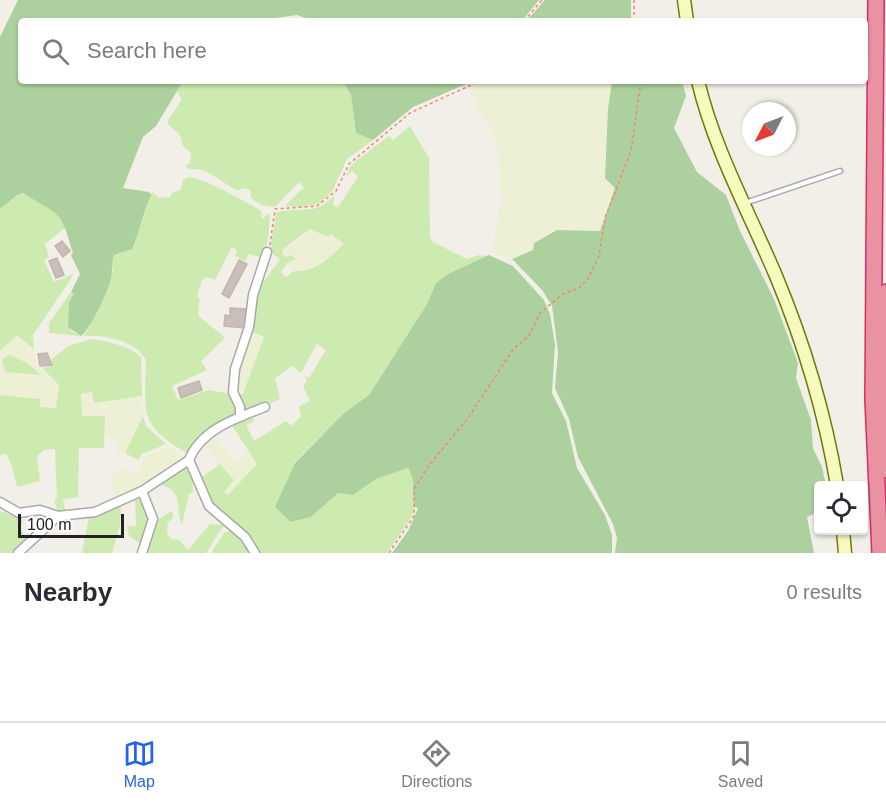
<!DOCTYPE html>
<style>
:root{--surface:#fff;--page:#f7f7f7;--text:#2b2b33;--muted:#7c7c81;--line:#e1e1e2;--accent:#2563eb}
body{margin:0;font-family:Arial,sans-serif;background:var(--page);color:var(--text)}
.controls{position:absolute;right:18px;bottom:18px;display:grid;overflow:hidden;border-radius:6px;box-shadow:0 2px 4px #0004}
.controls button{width:54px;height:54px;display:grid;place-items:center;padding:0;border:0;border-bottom:2px solid var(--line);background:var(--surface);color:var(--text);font:30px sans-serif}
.compass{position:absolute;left:742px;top:102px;width:54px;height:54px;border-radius:50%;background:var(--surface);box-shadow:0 2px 4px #0004;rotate:228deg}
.scale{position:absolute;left:18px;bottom:15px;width:106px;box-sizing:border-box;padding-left:6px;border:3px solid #222;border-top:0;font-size:16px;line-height:21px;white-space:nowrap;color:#222;-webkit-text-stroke:4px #fff;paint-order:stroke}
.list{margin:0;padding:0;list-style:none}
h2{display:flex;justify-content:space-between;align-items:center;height:78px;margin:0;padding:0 24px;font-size:26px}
h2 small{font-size:20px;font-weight:400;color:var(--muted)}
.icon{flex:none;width:33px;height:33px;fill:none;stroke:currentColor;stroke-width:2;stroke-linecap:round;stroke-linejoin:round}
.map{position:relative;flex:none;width:886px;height:553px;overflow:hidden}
.search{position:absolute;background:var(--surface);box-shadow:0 2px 4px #0004;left:18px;right:18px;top:18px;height:66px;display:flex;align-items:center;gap:15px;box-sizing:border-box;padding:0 21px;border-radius:6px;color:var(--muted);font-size:22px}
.sheet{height:168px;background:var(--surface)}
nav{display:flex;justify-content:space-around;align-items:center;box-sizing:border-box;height:84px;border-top:2px solid var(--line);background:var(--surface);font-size:16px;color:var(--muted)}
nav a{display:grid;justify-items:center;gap:3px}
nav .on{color:var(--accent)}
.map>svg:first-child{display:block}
.farmland{fill:#eef0d5}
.grass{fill:#cdebb0;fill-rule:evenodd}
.forest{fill:#add19e}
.building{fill:#c7bfb8;stroke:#c4b6ab;stroke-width:1.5}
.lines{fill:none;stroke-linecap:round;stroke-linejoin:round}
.lane-casing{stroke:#a9a9a9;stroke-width:7}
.street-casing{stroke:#a9a9a9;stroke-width:11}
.secondary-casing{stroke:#707d05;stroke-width:15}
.highway-casing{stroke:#dc2a67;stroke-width:18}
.path{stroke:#fa8072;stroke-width:1.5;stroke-dasharray:3 3;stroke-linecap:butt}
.lane{stroke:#fff;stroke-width:4}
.street{stroke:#fff;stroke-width:8}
.secondary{stroke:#f7fabf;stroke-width:12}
.highway{stroke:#e892a2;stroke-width:15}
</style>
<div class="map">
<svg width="886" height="553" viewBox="0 0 886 553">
<rect width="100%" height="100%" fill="#f2efe9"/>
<g class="farmland">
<path d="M486,81H612L605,162L615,188L600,231L566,229L550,232L534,243L533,250L512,259L492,251L502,198L497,145L486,120L476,110L479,107L470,92Z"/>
<path d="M310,229L327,237L331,234L345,244L325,261L306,272L293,271L286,263L296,259L285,257L282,250L297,241Z"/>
<path d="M250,331L263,339L243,394H237L236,378Z"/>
<path d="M18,335L34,349L38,367L59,385L56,408L40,407L39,399L0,395V351Z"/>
<path d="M93,391L94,403L142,396L143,416L124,455L115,452L118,441L106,437L105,416H82L81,394Z"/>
<path d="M213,435L236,461L249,451L256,458L257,464L228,495L224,492L234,480L202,442Z"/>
<path d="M169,446L185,458L144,489L116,499L111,473H118L120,468L138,472L144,457Z"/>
</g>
<g class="grass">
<path d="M183,81H343L351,95L356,133L373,140L347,159L332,192L318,204L299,207L285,206L304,187L299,182L275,207L261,205L251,198L250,190L243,188L238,191C221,182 207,166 187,169L186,165L190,163L191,153L182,145C183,132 172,131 167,122L182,99L177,92Z"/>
<path d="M410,126L429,158L430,237L433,242L467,259L479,255L487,256C466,267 435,281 427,304L369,395L344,413L295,462L291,522L311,517L338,493L353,495L376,479L408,468L411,472L415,507L413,515L387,553H257L212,505L202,477L220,464L234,480L224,492L228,495L257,464L231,424L251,416L255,421L246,425L254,441L286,421L291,426L301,416L299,406L310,401L303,386L307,381L305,376L309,378L326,350L317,344L301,373L292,366L275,378L280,399L244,414L237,394H243L264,337L250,331C255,296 257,288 280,260L270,251L276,213C301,204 311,219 335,195L333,205L338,207L358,177L352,171L345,179L350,167L357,160L389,136L393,140ZM310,229L328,237L331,234L344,244C329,258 315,273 293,271L286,277L281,272L287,263L296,259L292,255L285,257L282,250Z"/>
<path d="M188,177C205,178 246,202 261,211L262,219L270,213C269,230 269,242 263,258L249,254L245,261L235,256L237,251L235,249L231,248L215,280L207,277L202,280L197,296L200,299L198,314C205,324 216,328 225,338L201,361L207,370L172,386L178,400L209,390L230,394L238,408L237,415L188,454C138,424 145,415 146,360C138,341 102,334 83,336L89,328L113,270L111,264L114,255C118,254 125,252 128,250C138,242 146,206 152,192L160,198L170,197L173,192L181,190L183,180Z"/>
<path d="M23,193C39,204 58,208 66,227L45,244L49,257L44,260L54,282L73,274L72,277L33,335L34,349L17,335L0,351V209L17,195Z"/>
<path d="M71,292L74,294L69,302L71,331L81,336L49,333V323Z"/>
<path d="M91,339C108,341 129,346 141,357L142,396L94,403L92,392L81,394L82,416H105L104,448H79L78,497L63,499L66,513L59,515L54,500L57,499L55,449L44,450L37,456L40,481L17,487L12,466L6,454L0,455V395L40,399V407L56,408L59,385L42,368L52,366L51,360L68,346Z"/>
<path d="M9,355L27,363L41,375L5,372L2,360Z"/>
<path d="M143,416L146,426L166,444L142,454L138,460L125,453Z"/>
<path d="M185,466L192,467L193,493H189L182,525C174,510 187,491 158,484Z"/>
<path d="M135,497L143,503L151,519L142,545L129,536L127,526H136Z"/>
<path d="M121,502L120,525L112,553H82L89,516Z"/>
<path d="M0,511L23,520L20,529L30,541L13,553H0Z"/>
<path d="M172,511L173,518L168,522L167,532L171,539L179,540L188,550L210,524L224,525L206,553H144L159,519Z"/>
<path d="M229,531H234L252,553H211L224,533Z"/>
</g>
<g class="forest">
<path d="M18,0H539L522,21H315L297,15L252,21H21V81H183L156,126L143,137L123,188L149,192L151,195C143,213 140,231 132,249L114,255C111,264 113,270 111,278C109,290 89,332 81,336L68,327L69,302L74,294L71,292L80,274L71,255L73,253C60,208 61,217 23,193L17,195L0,209V37Z"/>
<path d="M545,0H631V21H526Z"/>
<path d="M343,81H473L413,107L373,140L356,133L351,95Z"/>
<path d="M612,81H682L686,96L674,128L697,172L726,195L740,231L774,299L798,363L796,378L811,420L813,448L822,467L826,485H818V512L807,517L814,553H615L617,538L613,524L578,457L569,419L555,388L558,352L552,306L542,290L512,259L533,250L534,243L557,230L600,231L615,188L605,178L608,109Z"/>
<path d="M489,255L513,266L544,300L550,314L555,345L552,393L566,421L577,468L605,515L612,535V553H392L408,531L418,508L415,507C412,495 415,477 408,468L376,479L353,495L338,493L311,517L291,522L275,507L295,463L344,413L369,395L427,304L436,283L448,274Z"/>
</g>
<g class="building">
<path d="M62,241L70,251L63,257L55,246Z"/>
<path d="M57,258L64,275L56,278L49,261Z"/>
<path d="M239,260L247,264L229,298L222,294Z"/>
<path d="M230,308L246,309L245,328L224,326L225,315L230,316Z"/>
<path d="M47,353L52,365L40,366L38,354Z"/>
<path d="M199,381L202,390L181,398L178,388Z"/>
</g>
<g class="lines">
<g class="lane-casing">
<path id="lane" d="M745,203L840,171"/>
</g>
<g class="street-casing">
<g id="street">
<path d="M240,417V407L233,392L235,369L249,327L253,295L267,252"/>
<path d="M142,491L153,519L142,553"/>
<path d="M0,502L19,513L40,510L58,516"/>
<path d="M18,553L58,516L95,512L142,491L189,460"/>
<path d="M255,553L245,537L209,506L189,460C201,429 237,418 265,407"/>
</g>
</g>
<g class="secondary-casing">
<g id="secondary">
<path d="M684,0L687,21"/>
<path d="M698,81C714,149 749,212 776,276C804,343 825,414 837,485"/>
<path d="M843,530L845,553"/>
</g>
</g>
<g class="highway-casing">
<g id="highway">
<path d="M876,0L873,400L880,553"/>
<path d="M886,292V470"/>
</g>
</g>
<g class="path">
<path d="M634,0V21"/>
<path d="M524,21L542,0"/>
<path d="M270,245L275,209L317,206L336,191L349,164L410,113L480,81"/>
<path d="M389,553L414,516V489L430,464L468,418L514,348L528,337L540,313L563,294L579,288L588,279L599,256L605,218L631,151L641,81"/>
</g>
<use href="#lane" class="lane"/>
<use href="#street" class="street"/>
<use href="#secondary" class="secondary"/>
<use href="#highway" class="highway"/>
</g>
</svg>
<div class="controls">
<button><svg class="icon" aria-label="locate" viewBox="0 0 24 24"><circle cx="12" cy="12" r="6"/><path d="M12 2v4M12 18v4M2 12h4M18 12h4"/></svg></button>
</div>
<svg class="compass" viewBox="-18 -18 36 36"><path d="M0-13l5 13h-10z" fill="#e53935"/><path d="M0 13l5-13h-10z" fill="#7c7c81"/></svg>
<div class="scale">100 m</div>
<div class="search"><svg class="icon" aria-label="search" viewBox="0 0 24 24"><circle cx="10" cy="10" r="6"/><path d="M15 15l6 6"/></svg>Search here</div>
</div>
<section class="sheet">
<h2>Nearby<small>0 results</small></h2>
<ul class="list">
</ul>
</section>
<nav>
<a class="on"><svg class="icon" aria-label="map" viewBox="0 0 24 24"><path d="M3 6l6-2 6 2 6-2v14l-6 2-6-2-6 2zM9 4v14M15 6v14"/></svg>Map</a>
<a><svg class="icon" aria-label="directions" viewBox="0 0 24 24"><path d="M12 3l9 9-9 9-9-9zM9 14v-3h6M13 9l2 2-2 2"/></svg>Directions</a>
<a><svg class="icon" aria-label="saved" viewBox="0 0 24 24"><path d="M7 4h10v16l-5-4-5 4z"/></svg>Saved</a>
</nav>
